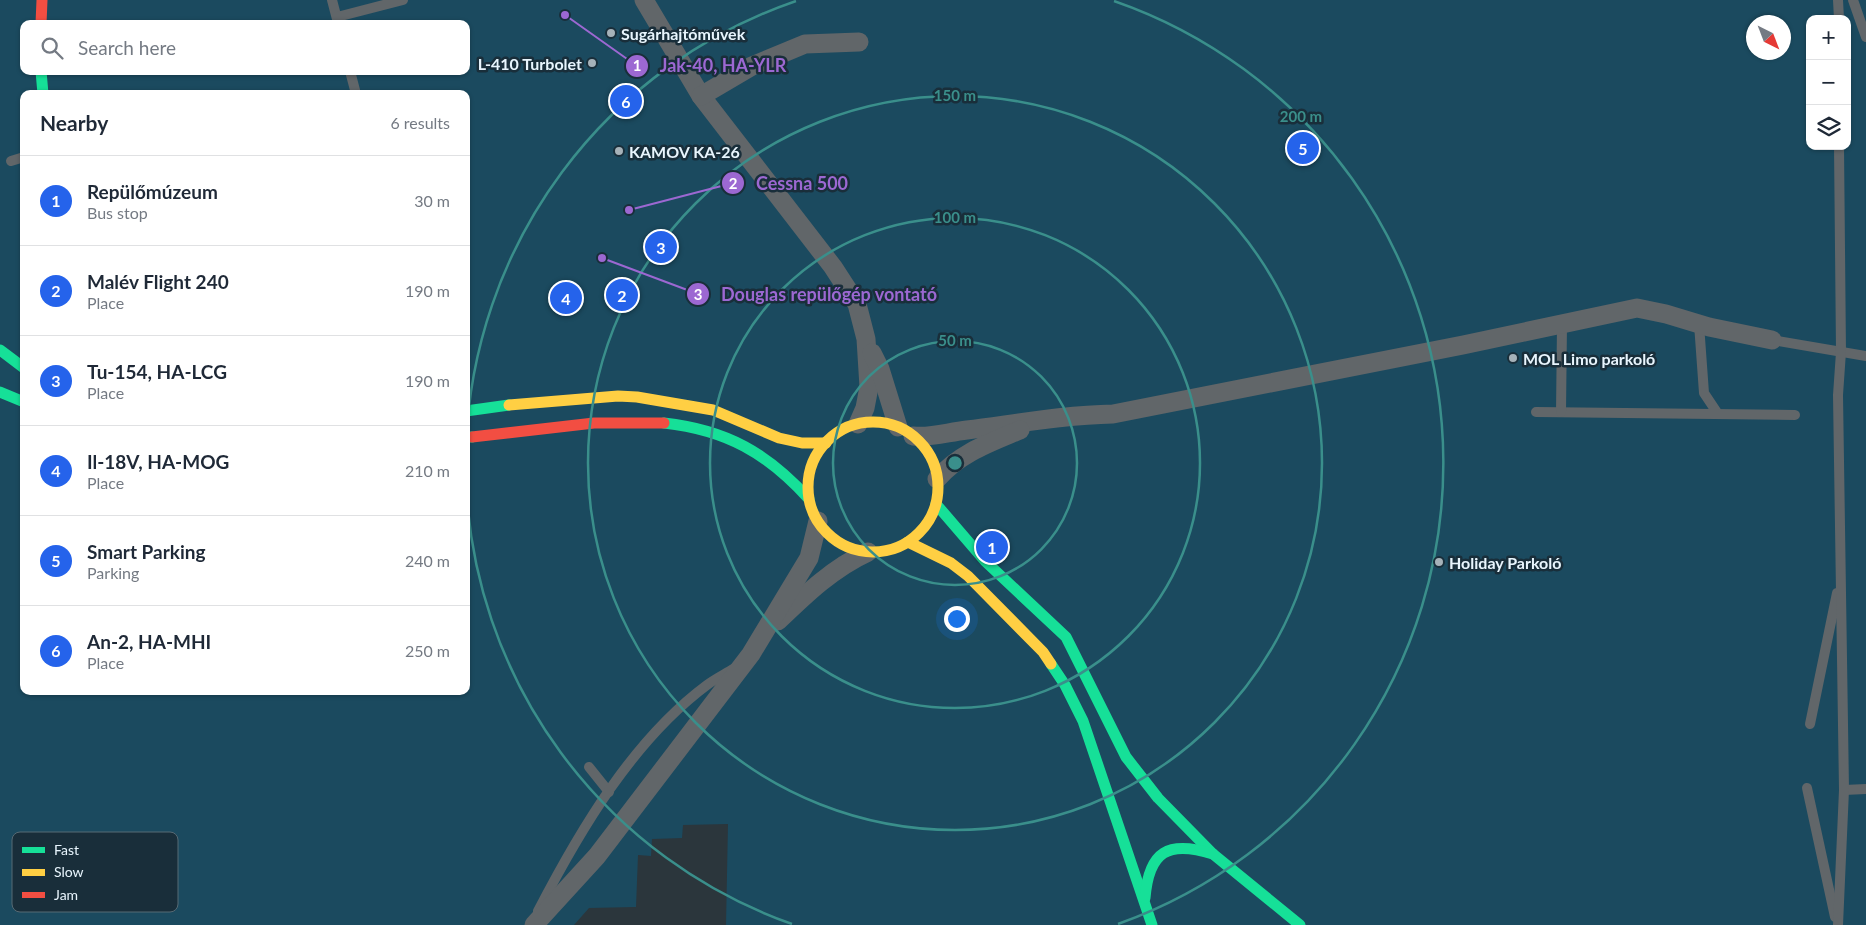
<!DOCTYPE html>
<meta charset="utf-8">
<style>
:root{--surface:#fff;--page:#f2f2f3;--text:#1f2937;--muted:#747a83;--line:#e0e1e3;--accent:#2563eb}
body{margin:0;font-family:Lato,sans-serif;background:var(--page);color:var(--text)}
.controls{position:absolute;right:15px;top:15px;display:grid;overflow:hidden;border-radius:10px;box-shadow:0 1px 4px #0004}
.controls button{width:45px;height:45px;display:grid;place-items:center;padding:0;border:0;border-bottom:1px solid var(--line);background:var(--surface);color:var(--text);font:25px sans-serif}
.compass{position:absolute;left:1746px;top:15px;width:45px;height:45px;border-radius:50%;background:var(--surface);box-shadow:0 1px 4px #0004;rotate:138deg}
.you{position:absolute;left:956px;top:618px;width:18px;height:18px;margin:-12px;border:4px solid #fff;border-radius:50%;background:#1a73e8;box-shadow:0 0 0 8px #1a73e833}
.badge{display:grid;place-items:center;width:32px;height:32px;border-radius:50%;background:var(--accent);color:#fff;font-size:16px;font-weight:700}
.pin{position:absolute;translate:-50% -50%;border:2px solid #fff;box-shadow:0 1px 5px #0006}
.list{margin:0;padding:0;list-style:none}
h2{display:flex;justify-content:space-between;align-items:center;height:65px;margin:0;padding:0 20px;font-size:21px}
h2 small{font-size:16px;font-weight:400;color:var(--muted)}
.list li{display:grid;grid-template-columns:32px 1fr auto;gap:15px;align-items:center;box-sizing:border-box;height:90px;padding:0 20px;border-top:1px solid var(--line)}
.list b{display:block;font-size:19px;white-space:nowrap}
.list p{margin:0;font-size:16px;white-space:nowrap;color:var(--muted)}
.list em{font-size:16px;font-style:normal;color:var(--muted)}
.icon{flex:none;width:28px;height:28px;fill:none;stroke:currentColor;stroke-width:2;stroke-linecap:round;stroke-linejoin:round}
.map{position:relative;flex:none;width:1866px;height:925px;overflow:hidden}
.search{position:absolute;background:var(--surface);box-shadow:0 1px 4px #0004;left:20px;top:20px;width:450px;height:55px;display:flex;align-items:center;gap:12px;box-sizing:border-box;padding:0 18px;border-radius:10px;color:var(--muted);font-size:19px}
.panel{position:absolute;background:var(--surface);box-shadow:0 1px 4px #0004;left:20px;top:90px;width:450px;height:605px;border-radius:10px}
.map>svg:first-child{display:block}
.green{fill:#1b4a5f;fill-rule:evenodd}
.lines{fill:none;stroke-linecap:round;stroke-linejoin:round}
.lane{stroke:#616669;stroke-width:10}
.street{stroke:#616669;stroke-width:19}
.fast{stroke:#16e098;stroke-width:11}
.slow{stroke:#ffcf43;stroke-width:11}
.jam{stroke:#f24e42;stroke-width:11}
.ring{fill:none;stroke:#3a8f8b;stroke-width:2.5}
.poi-dot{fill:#a6b2b9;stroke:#192e3a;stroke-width:2}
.labels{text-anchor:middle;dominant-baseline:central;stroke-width:5;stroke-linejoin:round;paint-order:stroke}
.poi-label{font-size:16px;font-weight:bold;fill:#e8f5fd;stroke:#192e3a;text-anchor:start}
.key{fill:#192e3a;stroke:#576a74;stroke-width:1}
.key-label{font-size:14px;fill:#e8f5fd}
.centre{fill:#3a8f8b;stroke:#192e3a;stroke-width:2.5}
.ring-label{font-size:15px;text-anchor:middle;font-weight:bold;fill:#3a8f8b;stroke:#192e3a;stroke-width:5;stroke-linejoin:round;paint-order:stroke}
.leader{fill:none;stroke:#9c68d2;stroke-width:2}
.callout-dot{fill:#9c68d2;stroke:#192e3a;stroke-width:2}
.mark-label{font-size:15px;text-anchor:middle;font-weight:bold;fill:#fff}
.callout-label{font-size:18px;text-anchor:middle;font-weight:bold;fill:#9c68d2;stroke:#192e3a;stroke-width:5;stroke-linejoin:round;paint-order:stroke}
</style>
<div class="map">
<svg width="1866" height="925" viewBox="0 0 1866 925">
<rect width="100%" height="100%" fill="#2b363c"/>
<path class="green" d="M0,0H1866V925H726L728,824L683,825L682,838L652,839L651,856L638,855L636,907L589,908L574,925H0ZM1810,19H1847V146H1810ZM1754,22H1784V52H1754ZM24,24H466V71H24ZM24,94H466V691H24Z"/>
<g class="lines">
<g class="lane">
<path d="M332,0L338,23"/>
<path d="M1838,0L1839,19"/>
<path d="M1853,0L1866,37"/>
<path d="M337,17L403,0"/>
<path d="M350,71L356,94"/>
<path d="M11,161L24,157"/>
<path d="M1699,324L1704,393L1718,414"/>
<path d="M1772,340L1866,356"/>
<path d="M1536,412L1795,415"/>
<path d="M1561,412L1562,325"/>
<path d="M1810,724L1837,593"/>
<path d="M589,767L609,792"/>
<path d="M1807,788L1835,917"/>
<path d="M1844,790L1866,789"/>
<path d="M538,911C580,830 633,740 707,685C715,679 725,674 733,669"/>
<path d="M1838,925L1844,790L1838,395L1841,352L1839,146"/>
</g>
<g class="street">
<path d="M644,0L701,96L833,267L857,304L866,339L869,387L865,408L858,424"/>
<path d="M701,96L752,66L805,44L859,42"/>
<path d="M872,353L880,369L898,427"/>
<path d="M913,436C932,438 948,432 967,430C1015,424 1064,415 1113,414L1463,345L1637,308L1666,314L1709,327L1772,340"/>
<path d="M937,479C960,453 989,443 1020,430"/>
<path d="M778,621C806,594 833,568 868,552"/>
<path d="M534,925L597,856L751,654L809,558L818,521"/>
</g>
<g class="fast">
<path d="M41,71L43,94"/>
<path d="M0,350L24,368"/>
<path d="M0,392L24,402"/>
<path d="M466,411L509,405"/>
<path d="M664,423C727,430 767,453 809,499"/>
<path d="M466,437H472"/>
<path d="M936,504L985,561L1066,637L1126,757L1158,798L1213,854L1300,925"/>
<path d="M1051,664L1065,685L1083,721L1152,925"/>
<path d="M1145,898C1149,851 1168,840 1213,854"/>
</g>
<g class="slow">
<path d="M509,405L618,396L637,397L713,410L779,438L802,443H826"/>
<circle cx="873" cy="487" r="65"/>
<path d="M908,542L951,563L968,576L1043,652L1051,664"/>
</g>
<g class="jam">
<path d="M41,24L42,0"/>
<path d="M472,437L594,423H664"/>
</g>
</g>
<g class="ring">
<circle cx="955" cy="463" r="122"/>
<circle cx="955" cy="463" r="245"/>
<circle cx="955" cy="463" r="367"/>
<path d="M792 924A489 489 0 0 1 466 480M466 446A489 489 0 0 1 796 1M1114 1A489 489 0 0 1 1118 924"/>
</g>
<g class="poi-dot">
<circle cx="611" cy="33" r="5"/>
<circle cx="592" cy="63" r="5"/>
<circle cx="619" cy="151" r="5"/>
<circle cx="1513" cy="358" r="5"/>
<circle cx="1439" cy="562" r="5"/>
</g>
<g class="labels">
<g class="poi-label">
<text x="621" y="33">Sugárhajtóművek</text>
<text x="582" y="63" text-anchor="end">L-410 Turbolet</text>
<text x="629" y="151">KAMOV KA-26</text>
<text x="1523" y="358">MOL Limo parkoló</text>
<text x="1449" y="562">Holiday Parkoló</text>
</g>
</g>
<rect x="12" y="832" width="166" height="80" rx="8" class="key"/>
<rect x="22" y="847" width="23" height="6" fill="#16e098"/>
<rect x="22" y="869" width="23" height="7" fill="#ffcf43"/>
<rect x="22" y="892" width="23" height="6" fill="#f24e42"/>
<g class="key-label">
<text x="54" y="855">Fast</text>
<text x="54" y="877">Slow</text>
<text x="54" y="900">Jam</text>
</g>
<circle cx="955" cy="463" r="8" class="centre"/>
<g class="ring-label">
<text x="955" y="101">150 m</text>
<text x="1301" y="122">200 m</text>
<text x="955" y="223">100 m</text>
<text x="955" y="346">50 m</text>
</g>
<path class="leader" d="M565 15L637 66M629 210L733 183M602 258L698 294"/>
<g class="callout-dot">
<circle cx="565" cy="15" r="5"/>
<circle cx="629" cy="210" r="5"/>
<circle cx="602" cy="258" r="5"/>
<circle cx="637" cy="66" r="12"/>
<circle cx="733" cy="183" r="12"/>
<circle cx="698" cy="294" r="12"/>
</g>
<g class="mark-label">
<text x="637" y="71">1</text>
<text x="733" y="189">2</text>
<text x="698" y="300">3</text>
</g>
<g class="callout-label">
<text x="723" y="72">Jak-40, HA-YLR</text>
<text x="802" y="190">Cessna 500</text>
<text x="829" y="301">Douglas repülőgép vontató</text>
</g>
</svg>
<div class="controls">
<button>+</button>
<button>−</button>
<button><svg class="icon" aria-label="layers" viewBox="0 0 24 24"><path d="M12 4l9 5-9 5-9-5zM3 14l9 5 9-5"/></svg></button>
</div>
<svg class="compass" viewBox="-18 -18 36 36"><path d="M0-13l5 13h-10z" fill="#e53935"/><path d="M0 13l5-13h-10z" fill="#747a83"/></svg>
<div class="you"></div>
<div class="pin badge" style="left:992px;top:547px">1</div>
<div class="pin badge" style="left:622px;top:295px">2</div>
<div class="pin badge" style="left:661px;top:247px">3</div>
<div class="pin badge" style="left:566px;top:298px">4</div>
<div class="pin badge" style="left:1303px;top:148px">5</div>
<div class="pin badge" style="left:626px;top:101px">6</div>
<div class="search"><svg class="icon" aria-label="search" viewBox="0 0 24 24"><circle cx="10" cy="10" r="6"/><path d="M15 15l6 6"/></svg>Search here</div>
<section class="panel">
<h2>Nearby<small>6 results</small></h2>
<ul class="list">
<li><span class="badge">1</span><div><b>Repülőmúzeum</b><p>Bus stop</p></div><em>30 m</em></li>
<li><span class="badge">2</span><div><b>Malév Flight 240</b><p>Place</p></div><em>190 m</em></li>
<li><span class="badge">3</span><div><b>Tu-154, HA-LCG</b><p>Place</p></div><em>190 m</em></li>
<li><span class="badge">4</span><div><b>Il-18V, HA-MOG</b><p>Place</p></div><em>210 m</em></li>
<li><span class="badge">5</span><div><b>Smart Parking</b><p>Parking</p></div><em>240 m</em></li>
<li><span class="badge">6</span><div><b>An-2, HA-MHI</b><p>Place</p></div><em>250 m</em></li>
</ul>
</section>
</div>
